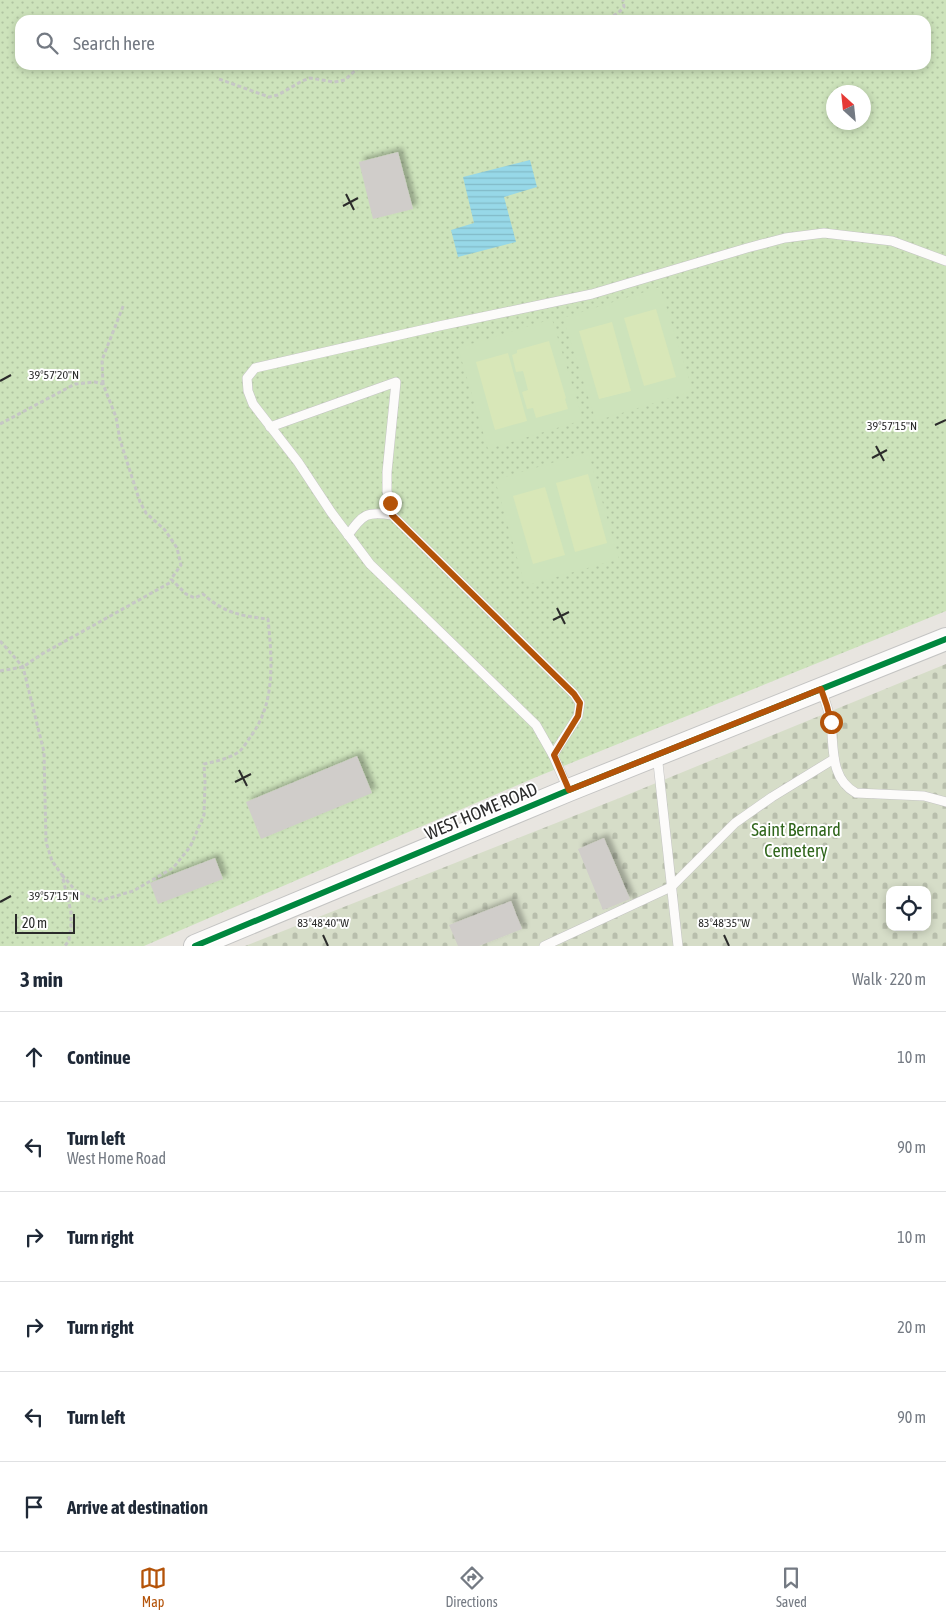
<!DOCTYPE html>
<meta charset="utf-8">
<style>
:root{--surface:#fff;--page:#f6f6f7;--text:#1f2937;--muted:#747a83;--line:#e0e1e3;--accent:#b45309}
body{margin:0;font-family:"Asap Condensed",sans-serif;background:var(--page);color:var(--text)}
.controls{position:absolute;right:15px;bottom:15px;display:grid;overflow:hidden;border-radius:10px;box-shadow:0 2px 8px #0003}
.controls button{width:45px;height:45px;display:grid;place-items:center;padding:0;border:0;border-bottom:1px solid var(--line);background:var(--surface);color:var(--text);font:25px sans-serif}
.compass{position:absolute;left:826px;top:85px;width:45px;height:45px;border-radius:50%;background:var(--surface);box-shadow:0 2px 8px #0003;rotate:333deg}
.scale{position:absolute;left:15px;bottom:12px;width:60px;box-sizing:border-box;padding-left:5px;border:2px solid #2b2b2b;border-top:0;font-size:14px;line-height:18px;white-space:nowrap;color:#2b2b2b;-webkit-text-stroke:4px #fff;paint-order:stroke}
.stop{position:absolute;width:15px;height:15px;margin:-11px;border:4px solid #b45309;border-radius:50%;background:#fff}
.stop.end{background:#b45309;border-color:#fff;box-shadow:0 1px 5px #0008}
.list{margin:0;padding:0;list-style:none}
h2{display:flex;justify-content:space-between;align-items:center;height:65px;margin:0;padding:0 20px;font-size:21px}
h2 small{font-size:16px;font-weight:400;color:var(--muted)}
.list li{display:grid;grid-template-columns:32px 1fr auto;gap:15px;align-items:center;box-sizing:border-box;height:90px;padding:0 20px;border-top:1px solid var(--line)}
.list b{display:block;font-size:19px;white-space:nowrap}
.list p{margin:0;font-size:16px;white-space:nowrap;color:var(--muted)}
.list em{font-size:16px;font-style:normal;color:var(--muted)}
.icon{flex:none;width:28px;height:28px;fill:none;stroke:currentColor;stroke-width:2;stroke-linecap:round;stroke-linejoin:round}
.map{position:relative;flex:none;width:946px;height:946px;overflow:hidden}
.search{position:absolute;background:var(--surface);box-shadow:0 2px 8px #0003;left:15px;right:15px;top:15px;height:55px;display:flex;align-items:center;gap:12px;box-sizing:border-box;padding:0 18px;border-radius:15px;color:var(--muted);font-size:19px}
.sheet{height:605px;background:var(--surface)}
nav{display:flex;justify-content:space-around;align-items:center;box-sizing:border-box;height:70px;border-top:1px solid var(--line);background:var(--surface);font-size:14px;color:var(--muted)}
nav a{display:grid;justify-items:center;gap:2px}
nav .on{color:var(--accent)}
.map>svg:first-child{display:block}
.grass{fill:url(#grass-dots);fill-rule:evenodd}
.cemetery{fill:url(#cemetery-stones);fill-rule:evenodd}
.park{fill:#cde3bb}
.pitch{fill:#d8e7b8}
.water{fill:url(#water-rules)}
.building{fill:#d0cdca;filter:url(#shadow)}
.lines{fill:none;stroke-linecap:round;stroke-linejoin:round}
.service-casing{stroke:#c4c4c3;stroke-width:10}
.tertiary-casing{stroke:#c4c4c3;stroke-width:24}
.path{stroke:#c6c6c6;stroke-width:3;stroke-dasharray:4 2.5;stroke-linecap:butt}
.service{stroke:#fcfbfa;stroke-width:9}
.tertiary{stroke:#fcfbfa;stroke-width:22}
.cycleway-casing{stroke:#fff;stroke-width:9}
.cycleway{stroke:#00873e;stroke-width:6}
.route{stroke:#b45309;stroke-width:6}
.ticks{fill:none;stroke:#2b2b2b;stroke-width:2}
.labels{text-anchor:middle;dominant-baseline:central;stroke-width:4;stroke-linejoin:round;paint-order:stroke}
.street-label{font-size:18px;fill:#2b2b2b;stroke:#fff}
.park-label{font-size:18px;fill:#30661c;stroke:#fff}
.ticks-label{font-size:12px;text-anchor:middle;fill:#2b2b2b;stroke:#fff;stroke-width:4;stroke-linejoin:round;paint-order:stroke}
</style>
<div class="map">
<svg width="946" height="946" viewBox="0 0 946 946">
<defs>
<pattern id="grass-dots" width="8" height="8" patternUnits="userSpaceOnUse" patternTransform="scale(1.25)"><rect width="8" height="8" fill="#cde3bb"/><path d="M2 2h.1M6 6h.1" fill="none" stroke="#b0c3a1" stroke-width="1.8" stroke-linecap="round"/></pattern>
<pattern id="cemetery-stones" width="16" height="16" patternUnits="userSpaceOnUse" patternTransform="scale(1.25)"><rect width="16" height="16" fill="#d6ddc8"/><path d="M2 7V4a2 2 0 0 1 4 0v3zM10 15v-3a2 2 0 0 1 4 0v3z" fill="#b8beac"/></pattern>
<pattern id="water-rules" width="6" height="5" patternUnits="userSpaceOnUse" patternTransform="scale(1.25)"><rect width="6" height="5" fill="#97d8e8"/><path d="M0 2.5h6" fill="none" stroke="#82bac7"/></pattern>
<filter id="shadow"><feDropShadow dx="4.5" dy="-4.5" stdDeviation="2.5" flood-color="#0004"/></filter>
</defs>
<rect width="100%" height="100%" fill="#e8e5e0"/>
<path class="grass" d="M0,0H946V611L534,778L144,946H0ZM20,20H926V65H20ZM834,92H864V122H834Z"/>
<path class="cemetery" d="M946,664V946H245L622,797ZM890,890H927V927H890Z"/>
<g class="park">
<path d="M660,287L693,391L596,421L563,318Z"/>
<path d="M552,319L583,420L488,449L458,348Z"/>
<path d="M588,452L619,559L525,586L495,480Z"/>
</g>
<g class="pitch">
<path d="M656,309L676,377L644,386L624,318Z"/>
<path d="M612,322L631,391L599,399L579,331Z"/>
<path d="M549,341L566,398L565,399L568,409L536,418L533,408L527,409L522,392L528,390L523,371L516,372L512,355L517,353V350Z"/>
<path d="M508,353L527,421L495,430L476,362Z"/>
<path d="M588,474L607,543L575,552L556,483Z"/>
<path d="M545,487L565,555L533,564L513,496Z"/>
</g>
<path class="water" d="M530,160L537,187L504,197L516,242L458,257L451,230L474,223L463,177Z"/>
<g class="building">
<path d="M398,152L413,209L373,219L359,162Z"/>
<path d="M357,756L372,793L261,839L246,802Z"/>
<path d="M604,838L630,899L603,910L578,849Z"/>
<path d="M215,858L223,879L158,904L150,883Z"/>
<path d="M511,901L522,929L479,946H458L449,925Z"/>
</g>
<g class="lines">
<g class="service-casing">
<g id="service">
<path d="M270,427L396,382L387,472V491L392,515"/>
<path d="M348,535C363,514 367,511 392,515L574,694L580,703L578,716L553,755"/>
<path d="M821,689C825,700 829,711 831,723C834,748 830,779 856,793L924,796L946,802"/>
<path d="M657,754L678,946"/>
<path d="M568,789L553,755L536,725L370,564L331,512L298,462L253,404L248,391L247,378L255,368L439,326L592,294L747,248L785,238L824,233L892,241L946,261"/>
<path d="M544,946L671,887L735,823L772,797L834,759"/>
</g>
</g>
<g class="tertiary-casing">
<path id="tertiary" d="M195,946L569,790L946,639"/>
</g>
<g class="path">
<path d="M601,20C611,18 617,15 624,7L623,0"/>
<path d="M219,79L269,97L278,95L302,81L310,78L334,82L345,80L361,65"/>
<path d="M103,384L102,360L124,304"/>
<path d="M0,424L75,384L95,382L103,384L116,417L120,440L140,502L146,513L165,530L177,548L181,565L171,579L186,594L195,598L203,594C224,613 241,616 268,619C272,659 276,702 251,736C248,740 244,747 240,751C229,759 216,761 204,764L205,782L204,815L190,847L173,868L133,891L99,901L76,891L62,875"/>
<path d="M0,641L23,667L44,752L46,842L52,861L62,875L71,912V927L69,940L65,946"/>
<path d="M0,671L23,667L42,654L173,581"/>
</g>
<use href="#service" class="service"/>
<use href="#tertiary" class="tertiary"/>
<g class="cycleway-casing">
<path id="cycleway" d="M195,946L569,790L946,639"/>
</g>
<use href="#cycleway" class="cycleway"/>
</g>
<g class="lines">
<path class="route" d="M390,503L392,515L574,694L580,703L578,716L554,755L569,790L821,689L827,706L831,722"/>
</g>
<path class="ticks" d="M346,194L354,210M343,206L358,198M0,381L11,375M935,425L946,420M876,446L884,461M872,458L887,450M557,608L565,624M553,620L569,612M239,770L247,786M235,782L251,774M0,902L11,896M323,935L328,946M724,935L729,946"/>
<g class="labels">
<g class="street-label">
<text transform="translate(481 811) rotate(-23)">WEST HOME ROAD</text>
</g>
<g class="park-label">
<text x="796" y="829">Saint Bernard<tspan x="796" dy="21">Cemetery</tspan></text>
</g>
</g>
<g class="ticks-label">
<text x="54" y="379">39°57'20"N</text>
<text x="892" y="430">39°57'15"N</text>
<text x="54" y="900">39°57'15"N</text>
<text x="323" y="927">83°48'40"W</text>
<text x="724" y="927">83°48'35"W</text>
</g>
</svg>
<div class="controls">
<button><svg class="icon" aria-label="locate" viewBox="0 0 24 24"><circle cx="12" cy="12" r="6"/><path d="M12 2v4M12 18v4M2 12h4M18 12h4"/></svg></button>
</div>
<svg class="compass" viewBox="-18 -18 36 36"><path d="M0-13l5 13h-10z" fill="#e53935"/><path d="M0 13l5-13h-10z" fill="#747a83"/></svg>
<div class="scale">20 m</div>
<div class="stop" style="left:831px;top:722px"></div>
<div class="stop end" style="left:390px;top:503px"></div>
<div class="search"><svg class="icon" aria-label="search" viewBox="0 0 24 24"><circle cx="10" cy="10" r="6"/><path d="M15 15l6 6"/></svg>Search here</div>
</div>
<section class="sheet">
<h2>3 min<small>Walk · 220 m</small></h2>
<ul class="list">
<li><svg class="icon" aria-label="ahead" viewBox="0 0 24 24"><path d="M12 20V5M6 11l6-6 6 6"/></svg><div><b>Continue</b></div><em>10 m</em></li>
<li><svg class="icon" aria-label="left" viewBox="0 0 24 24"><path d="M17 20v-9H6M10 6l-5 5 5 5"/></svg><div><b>Turn left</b><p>West Home Road</p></div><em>90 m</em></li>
<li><svg class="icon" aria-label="right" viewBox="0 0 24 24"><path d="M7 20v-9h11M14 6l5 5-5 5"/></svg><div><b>Turn right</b></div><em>10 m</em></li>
<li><svg class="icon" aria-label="right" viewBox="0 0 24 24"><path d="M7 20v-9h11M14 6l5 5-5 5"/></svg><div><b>Turn right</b></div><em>20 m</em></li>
<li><svg class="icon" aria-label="left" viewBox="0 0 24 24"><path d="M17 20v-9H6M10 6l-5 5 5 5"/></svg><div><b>Turn left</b></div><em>90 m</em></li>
<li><svg class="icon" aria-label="arrive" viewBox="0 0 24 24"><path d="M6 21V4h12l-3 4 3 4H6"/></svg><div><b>Arrive at destination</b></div></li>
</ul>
</section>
<nav>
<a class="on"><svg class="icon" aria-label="map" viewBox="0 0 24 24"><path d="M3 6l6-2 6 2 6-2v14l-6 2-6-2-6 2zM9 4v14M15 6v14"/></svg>Map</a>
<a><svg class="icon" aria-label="directions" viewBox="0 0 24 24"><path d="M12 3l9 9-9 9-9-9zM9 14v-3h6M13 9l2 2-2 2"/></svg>Directions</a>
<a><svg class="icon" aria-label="saved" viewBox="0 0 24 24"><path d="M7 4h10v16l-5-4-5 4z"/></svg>Saved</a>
</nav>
